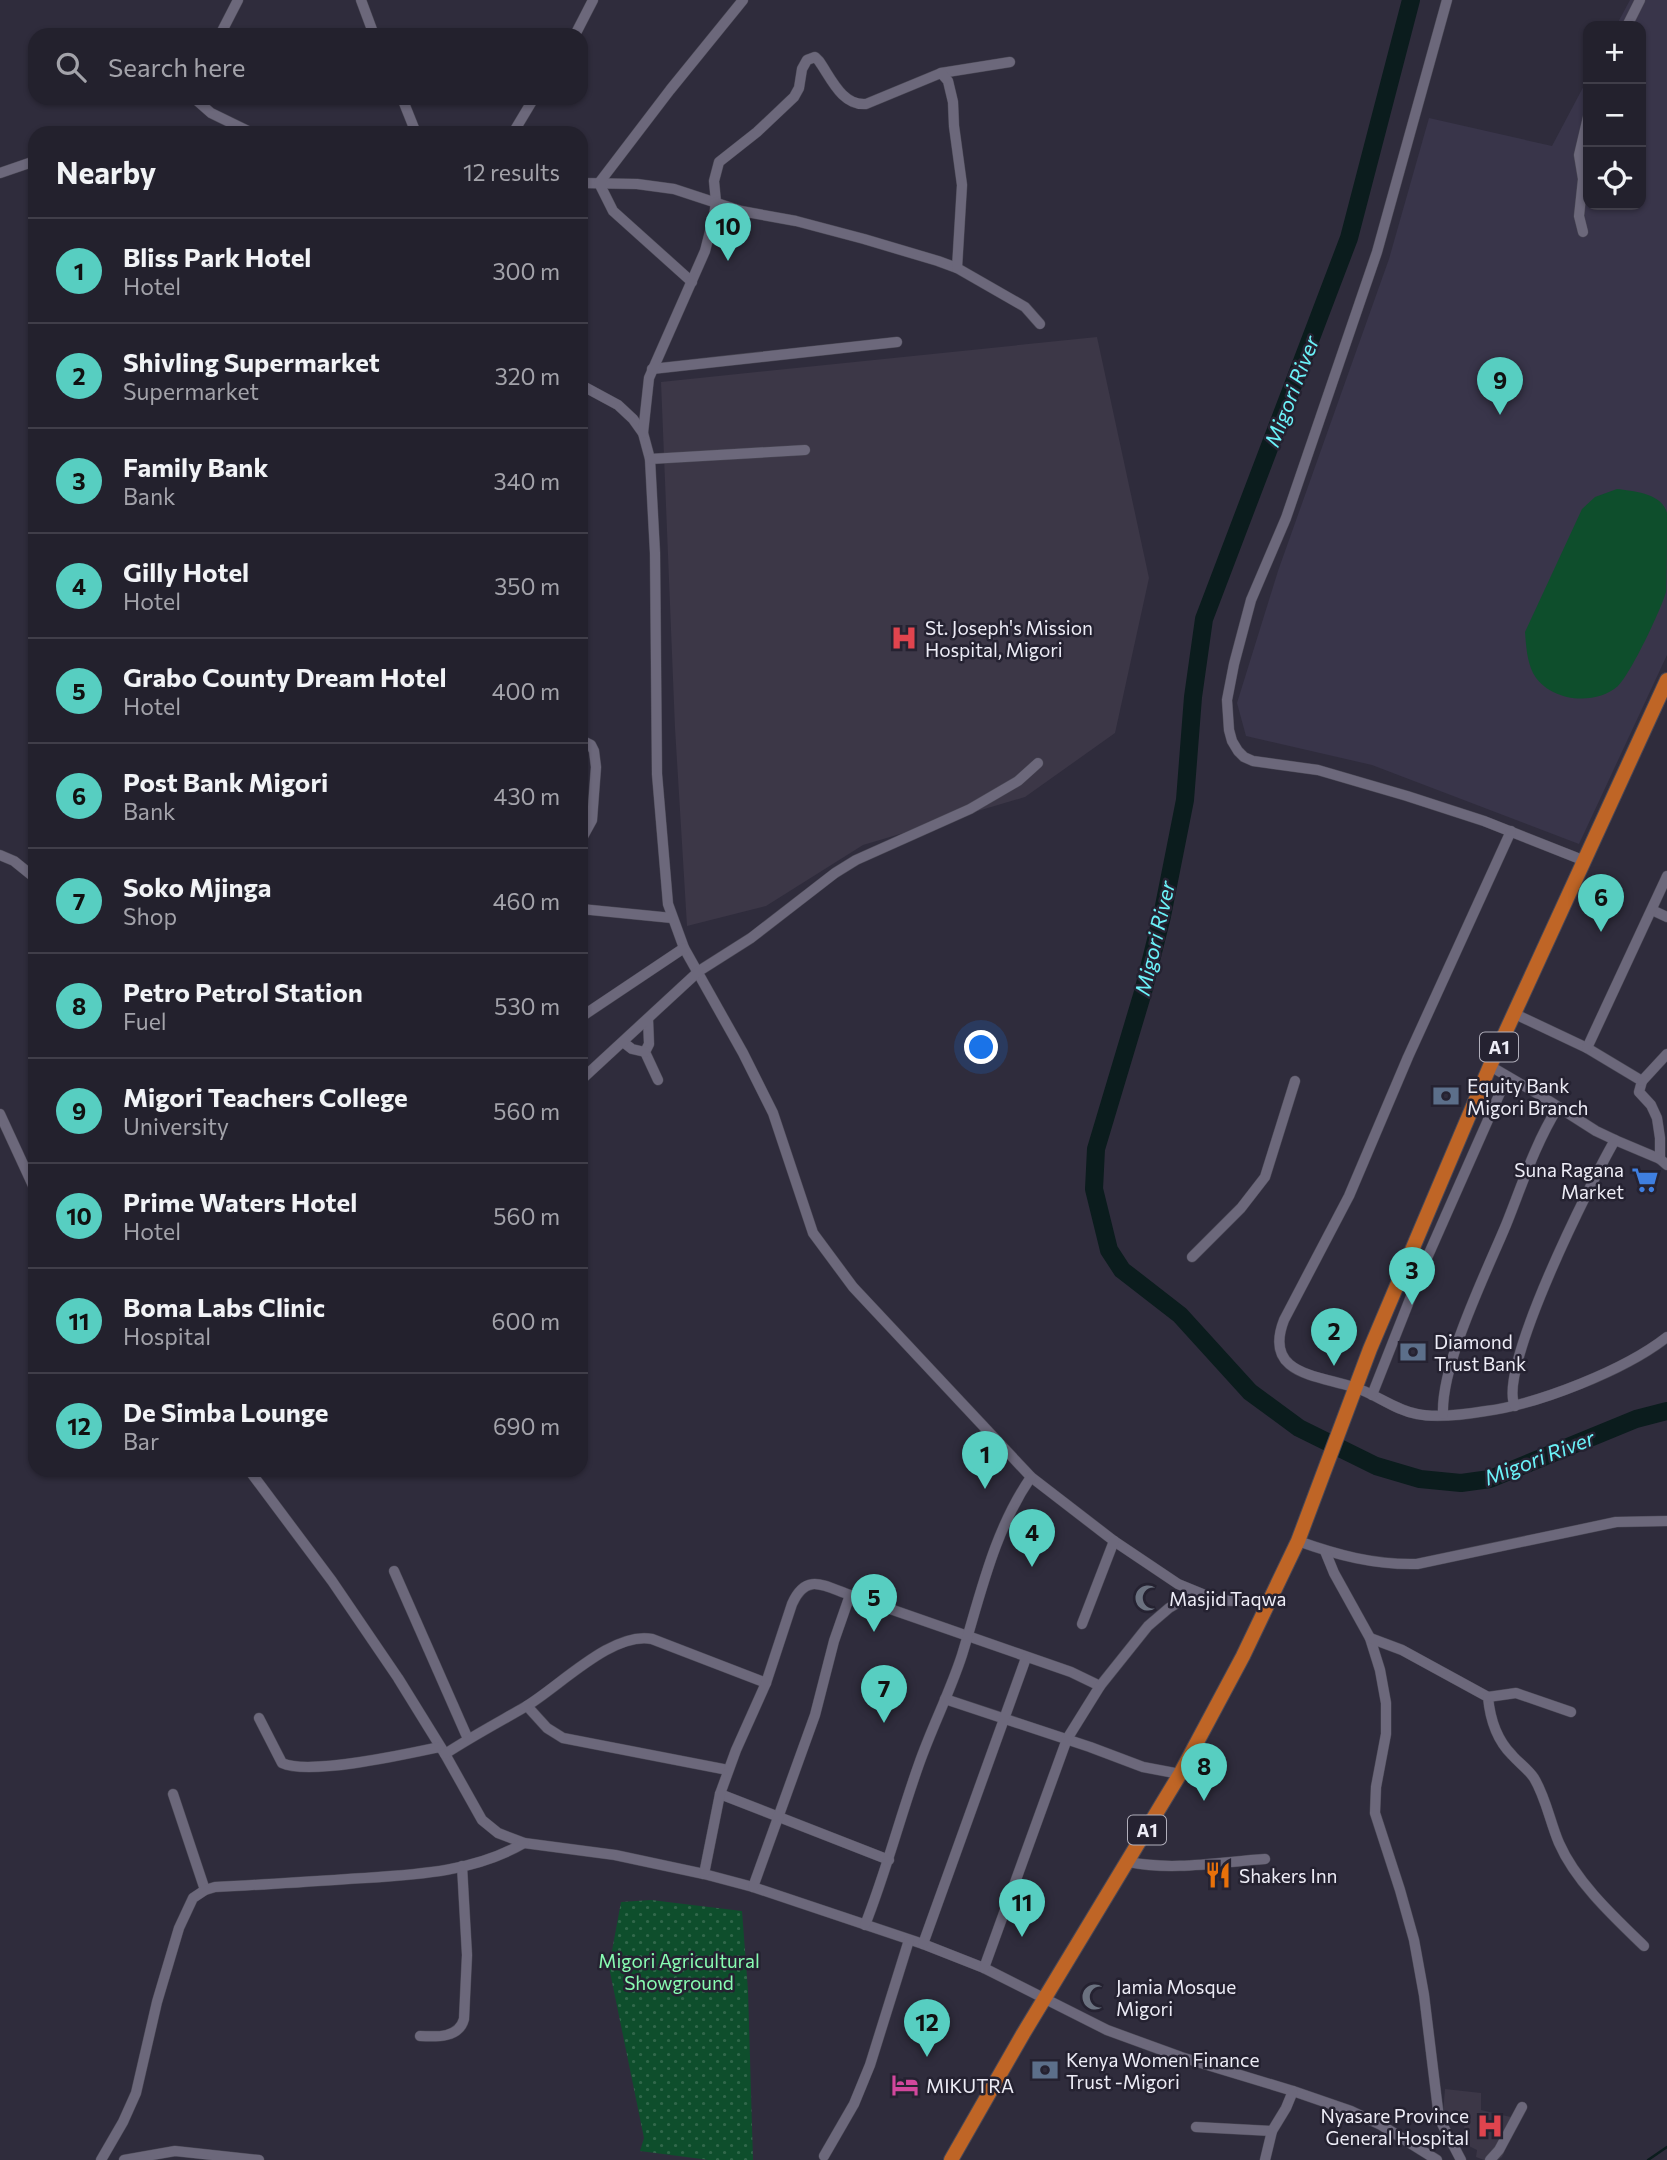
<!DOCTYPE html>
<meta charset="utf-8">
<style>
:root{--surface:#23212d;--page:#2f2e39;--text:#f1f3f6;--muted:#a3a3aa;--line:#403e49;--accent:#57cec1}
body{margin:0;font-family:Commissioner,sans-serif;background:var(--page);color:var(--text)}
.controls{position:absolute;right:21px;top:21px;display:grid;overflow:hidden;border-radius:14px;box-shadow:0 2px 5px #0004}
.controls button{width:63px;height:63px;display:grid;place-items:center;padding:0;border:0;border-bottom:2px solid var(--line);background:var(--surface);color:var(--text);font:35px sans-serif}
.you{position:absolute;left:982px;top:1048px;width:24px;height:24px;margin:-18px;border:5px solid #fff;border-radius:50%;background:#1a73e8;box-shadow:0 0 0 10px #1a73e833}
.badge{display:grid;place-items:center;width:46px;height:46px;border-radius:50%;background:var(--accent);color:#111;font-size:23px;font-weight:700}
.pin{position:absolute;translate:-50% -58px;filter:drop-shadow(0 2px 4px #0008)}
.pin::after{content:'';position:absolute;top:37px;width:24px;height:21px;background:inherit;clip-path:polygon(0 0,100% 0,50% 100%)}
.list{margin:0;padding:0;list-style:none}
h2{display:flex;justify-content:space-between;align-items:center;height:91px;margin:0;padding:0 28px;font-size:30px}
h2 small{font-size:23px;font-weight:400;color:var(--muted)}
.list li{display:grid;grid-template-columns:46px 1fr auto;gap:21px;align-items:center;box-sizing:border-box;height:105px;padding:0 28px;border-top:2px solid var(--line)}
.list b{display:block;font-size:26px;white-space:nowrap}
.list p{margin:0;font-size:23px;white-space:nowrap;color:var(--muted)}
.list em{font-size:23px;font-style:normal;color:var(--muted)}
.icon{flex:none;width:38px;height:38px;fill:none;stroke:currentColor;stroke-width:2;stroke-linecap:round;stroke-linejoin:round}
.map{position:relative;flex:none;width:1667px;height:2160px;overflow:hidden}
.search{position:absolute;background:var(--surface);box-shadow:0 2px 5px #0004;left:28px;top:28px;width:560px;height:77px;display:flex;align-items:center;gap:18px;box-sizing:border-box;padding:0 24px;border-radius:21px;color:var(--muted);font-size:26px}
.panel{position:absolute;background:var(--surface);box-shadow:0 2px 5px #0004;left:28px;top:126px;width:560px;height:1351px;border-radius:21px}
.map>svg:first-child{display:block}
.built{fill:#39354a}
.medical{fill:#3c3747}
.park{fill:url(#park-dots)}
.pitch{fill:#0e4e2c}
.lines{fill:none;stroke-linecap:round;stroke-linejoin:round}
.stream{stroke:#0b1c1d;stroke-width:2.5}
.river{stroke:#0b1c1d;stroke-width:18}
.minor-casing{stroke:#4a4855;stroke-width:11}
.highway-casing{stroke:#4a4855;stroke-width:16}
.minor{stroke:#6c687b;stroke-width:10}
.highway{stroke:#bf6526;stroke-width:14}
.labels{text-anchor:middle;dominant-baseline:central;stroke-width:5;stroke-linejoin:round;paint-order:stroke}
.shield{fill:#252231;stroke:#b1afbb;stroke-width:2}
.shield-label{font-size:18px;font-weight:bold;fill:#edecf6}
.poi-label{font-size:19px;fill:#edecf6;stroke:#252231;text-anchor:start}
.park-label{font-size:19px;fill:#88fcb2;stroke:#252231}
.water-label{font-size:21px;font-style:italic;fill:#6bf3f9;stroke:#252231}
</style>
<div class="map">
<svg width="1667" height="2160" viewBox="0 0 1667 2160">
<defs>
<pattern id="park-dots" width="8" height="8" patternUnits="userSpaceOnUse" patternTransform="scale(1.75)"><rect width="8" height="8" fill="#0e4e2c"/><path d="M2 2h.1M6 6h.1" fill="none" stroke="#31684b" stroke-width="1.8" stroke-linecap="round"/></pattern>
</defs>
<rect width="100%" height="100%" fill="#2f2c3c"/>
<path class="built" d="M1630,0H1667V655L1579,844L1372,765L1246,736L1237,703L1278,571L1389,259L1429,118L1552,146L1588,78V205H1641V26H1616Z"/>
<g class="medical">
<path d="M1097,337L1149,578L1115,733L1025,797L863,845L766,906L687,926L675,728L661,382Z"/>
<path d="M1445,2089L1481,2093V2110L1519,2119L1502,2157L1498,2160H1484L1476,2157L1477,2150L1467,2145L1468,2141L1461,2139L1467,2117L1443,2114Z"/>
</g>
<path class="park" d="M651,1900L742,1911L748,1990L753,2160H709L640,2151L644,2138L609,1967L621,1902Z"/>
<path class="pitch" d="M1617,489C1633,491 1662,493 1667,513C1667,521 1667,584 1666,592C1661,610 1630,675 1618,686C1594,707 1548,701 1533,673C1527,661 1526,645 1525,632L1582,509L1595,497Z"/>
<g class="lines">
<path class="stream" d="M1648,2160L1667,2147"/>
<path class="river" d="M1411,0L1349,238L1204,619L1193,697L1185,800L1162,916L1143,992L1096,1149L1094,1189L1109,1250L1122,1270L1180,1315L1250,1392L1299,1428L1376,1466L1420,1479L1461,1483L1490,1479L1636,1419L1667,1411"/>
<g class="minor-casing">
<g id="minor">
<path d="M361,0L374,35"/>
<path d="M1447,0L1377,252L1286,518L1251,600L1234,664L1227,700L1229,730L1232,741L1238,751L1244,757L1253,761L1318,770L1407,796L1484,821L1585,861"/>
<path d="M1627,26L1640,0"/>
<path d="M220,35L238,0"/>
<path d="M575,35L593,0"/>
<path d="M941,73L1010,62"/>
<path d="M194,98L211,113L252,133"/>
<path d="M402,98L416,133"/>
<path d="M513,133L534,98"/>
<path d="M0,173L35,161"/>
<path d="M581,183L637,184L674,189L741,211L796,221L864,239L938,261L957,268L1025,307L1040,324"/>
<path d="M1583,232L1579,216L1583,179L1579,155L1588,117"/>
<path d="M692,282L613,211L599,183L670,90L743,0"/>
<path d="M652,369L897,342"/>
<path d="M581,385L618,405L633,419L643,433L650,459L655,553L657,774L668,904L684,948L743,1053L773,1113L813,1233L853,1287L1031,1477L1114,1541L1178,1584L1217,1600L1269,1603"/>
<path d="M643,433L649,378L705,251L714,216L716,202L714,181L719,162L757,132L794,97L799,88L802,69L807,60L815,57L819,61C831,78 842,106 866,104L941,73L948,81L953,102L954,126L962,185L957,268"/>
<path d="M650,459L805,450"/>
<path d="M581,740L591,745L594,751L596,767L592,820L581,840"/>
<path d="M1511,831L1408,1057L1349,1196L1284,1320C1263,1374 1316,1375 1353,1387C1375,1393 1394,1410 1417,1414C1435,1418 1468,1414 1486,1411C1539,1404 1625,1370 1667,1337"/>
<path d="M0,855L14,861L35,878"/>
<path d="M581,909L672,918"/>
<path d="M1652,910L1667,917"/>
<path d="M1515,1014L1587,1048L1642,1081L1639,1092L1651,1105L1657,1118L1660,1138V1159L1667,1165"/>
<path d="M581,1017L684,948"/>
<path d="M648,1019L649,1044L645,1052L658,1080"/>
<path d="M623,1042L632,1049L645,1052"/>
<path d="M1587,1048L1667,876"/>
<path d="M1490,1066L1538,1094L1596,1131L1615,1140"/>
<path d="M581,1080L699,971L751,938L835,873L856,860L970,809L1018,781L1038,763"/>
<path d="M1642,1081L1667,1054"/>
<path d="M0,1114L35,1190"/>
<path d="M1192,1257L1241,1208L1265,1177L1295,1081"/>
<path d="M1372,1395L1419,1276L1507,1077"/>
<path d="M1515,1406C1496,1370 1592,1180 1615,1140L1660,1159"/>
<path d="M1443,1414C1441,1364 1486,1273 1506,1225C1522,1185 1535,1144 1558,1107"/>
<path d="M249,1470L332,1581L398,1678L445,1754L482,1820L498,1833L524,1843L615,1855L704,1874L753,1887L923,1944L984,1968L1107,2030L1181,2057L1293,2091L1351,2111L1381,2125L1437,2160"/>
<path d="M1298,1541C1337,1555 1374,1565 1417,1564L1616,1522L1667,1521"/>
<path d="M1325,1551L1334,1573L1370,1638L1380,1670L1386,1703V1734L1376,1787L1375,1813L1400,1890L1414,1940L1424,1995L1439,2118L1461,2160"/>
<path d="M394,1571L468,1739"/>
<path d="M1082,1624L1114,1541"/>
<path d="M1370,1638L1402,1650L1488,1697C1490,1719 1496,1739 1512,1755C1519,1763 1528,1769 1534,1778C1546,1798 1550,1822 1559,1843C1576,1882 1614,1917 1644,1946"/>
<path d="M1488,1697L1516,1693L1571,1712"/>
<path d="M945,1699L1090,1747L1143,1767L1180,1774"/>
<path d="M527,1706L547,1728L563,1738L728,1770"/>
<path d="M259,1718L282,1763C309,1776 407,1754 440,1747"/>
<path d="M445,1754C471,1737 499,1722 525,1707C559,1687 612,1631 652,1639L766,1683"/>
<path d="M173,1794L205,1890"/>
<path d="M720,1794L889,1860"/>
<path d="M1129,1862C1173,1871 1220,1862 1265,1859"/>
<path d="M704,1874L720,1794L736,1750L766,1683L792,1604C806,1572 824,1586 850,1595L1071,1672L1100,1686"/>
<path d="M753,1887L815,1715L834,1641L850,1595"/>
<path d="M865,1925C886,1872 900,1817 919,1764C932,1727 950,1692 962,1655C981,1593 994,1531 1031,1477"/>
<path d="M923,1944L1026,1658"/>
<path d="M984,1968L1067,1739L1100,1686L1148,1626L1169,1608L1181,1601L1201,1595"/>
<path d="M420,2036C437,2037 459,2038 464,2019L467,1955L462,1866"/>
<path d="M1196,2127L1272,2131"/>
<path d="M824,2156L854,2104L870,2065L909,1940"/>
<path d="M101,2160L123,2122L136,2093L157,2002L179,1928L193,1898L205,1890L215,1887C259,1885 304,1882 348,1879C408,1875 471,1874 524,1843"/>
<path d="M124,2160L175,2151L259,2160"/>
<path d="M1265,2160L1272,2131L1286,2108L1293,2091"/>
<path d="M1490,2160L1499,2150L1522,2107"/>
</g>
</g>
<g class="highway-casing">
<path id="highway" d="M951,2160L1023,2034L1180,1774L1243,1656L1298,1541L1370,1349L1490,1066L1667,680"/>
</g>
<use href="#minor" class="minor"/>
<use href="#highway" class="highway"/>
</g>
<defs>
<g id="hospital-bare" transform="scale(2.1)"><path d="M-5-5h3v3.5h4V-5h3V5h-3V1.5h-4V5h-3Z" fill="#e0444e" stroke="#252231" stroke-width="2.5" paint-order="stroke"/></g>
<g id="bank-bare" transform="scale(2.1)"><path d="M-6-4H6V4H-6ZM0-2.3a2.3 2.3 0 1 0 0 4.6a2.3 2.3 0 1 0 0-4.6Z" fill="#5c6f8a" stroke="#252231" stroke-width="2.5" paint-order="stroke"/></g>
<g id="supermarket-bare" transform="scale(2.1)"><path d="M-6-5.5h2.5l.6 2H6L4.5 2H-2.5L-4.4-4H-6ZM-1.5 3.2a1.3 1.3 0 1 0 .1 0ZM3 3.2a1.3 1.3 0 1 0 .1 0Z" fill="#3f7fe0" stroke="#252231" stroke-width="2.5" paint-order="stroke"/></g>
<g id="mosque-bare" transform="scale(2.1)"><path d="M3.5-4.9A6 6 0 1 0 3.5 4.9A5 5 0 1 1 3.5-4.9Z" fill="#6b7280" stroke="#252231" stroke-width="2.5" paint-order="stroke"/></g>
<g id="restaurant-bare" transform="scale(2.1)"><path d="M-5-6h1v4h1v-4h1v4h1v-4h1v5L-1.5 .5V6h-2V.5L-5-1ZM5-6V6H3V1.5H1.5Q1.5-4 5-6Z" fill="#e8710a" stroke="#252231" stroke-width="2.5" paint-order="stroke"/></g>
<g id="hotel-bare" transform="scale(2.1)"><path d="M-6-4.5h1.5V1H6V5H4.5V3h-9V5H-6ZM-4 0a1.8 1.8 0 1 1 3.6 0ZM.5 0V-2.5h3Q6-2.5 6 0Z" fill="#d1479c" stroke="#252231" stroke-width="2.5" paint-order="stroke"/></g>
</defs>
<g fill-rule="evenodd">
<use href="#hospital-bare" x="904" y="638"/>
<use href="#bank-bare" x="1446" y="1096"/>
<use href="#supermarket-bare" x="1645" y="1180"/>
<use href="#bank-bare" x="1413" y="1352"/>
<use href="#mosque-bare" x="1148" y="1598"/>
<use href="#restaurant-bare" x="1218" y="1875"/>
<use href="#mosque-bare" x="1095" y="1997"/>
<use href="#bank-bare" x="1045" y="2070"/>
<use href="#hotel-bare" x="905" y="2085"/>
<use href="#hospital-bare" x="1490" y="2126"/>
</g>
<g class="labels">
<g class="shield">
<rect x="1480" y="1032.5" width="38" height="29" rx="5"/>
<rect x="1128" y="1815.5" width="38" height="29" rx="5"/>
</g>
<g class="shield-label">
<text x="1499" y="1047">A1</text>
<text x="1147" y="1830">A1</text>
</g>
<g class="poi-label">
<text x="925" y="627">St. Joseph's Mission<tspan x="925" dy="22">Hospital, Migori</tspan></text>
<text x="1467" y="1085">Equity Bank<tspan x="1467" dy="22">Migori Branch</tspan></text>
<text x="1624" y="1169" text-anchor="end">Suna Ragana<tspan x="1624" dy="22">Market</tspan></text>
<text x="1434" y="1341">Diamond<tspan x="1434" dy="22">Trust Bank</tspan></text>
<text x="1169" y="1598">Masjid Taqwa</text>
<text x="1239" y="1875">Shakers Inn</text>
<text x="1116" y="1986">Jamia Mosque<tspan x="1116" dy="22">Migori</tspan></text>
<text x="1066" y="2059">Kenya Women Finance<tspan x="1066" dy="22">Trust -Migori</tspan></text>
<text x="926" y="2085">MIKUTRA</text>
<text x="1469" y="2115" text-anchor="end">Nyasare Province<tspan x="1469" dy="22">General Hospital</tspan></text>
</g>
<g class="park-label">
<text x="679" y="1960">Migori Agricultural<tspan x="679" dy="22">Showground</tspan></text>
</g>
<g class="water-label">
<text transform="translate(1291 391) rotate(-69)">Migori River</text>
<text transform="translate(1154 938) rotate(-77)">Migori River</text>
<text transform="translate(1539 1457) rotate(-21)">Migori River</text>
</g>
</g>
</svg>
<div class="controls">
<button>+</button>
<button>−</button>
<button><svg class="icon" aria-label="locate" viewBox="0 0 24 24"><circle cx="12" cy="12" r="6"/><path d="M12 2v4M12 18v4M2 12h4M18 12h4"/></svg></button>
</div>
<div class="you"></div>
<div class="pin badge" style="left:985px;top:1489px">1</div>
<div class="pin badge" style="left:1334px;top:1366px">2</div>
<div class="pin badge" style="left:1412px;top:1305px">3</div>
<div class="pin badge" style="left:1032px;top:1567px">4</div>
<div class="pin badge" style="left:874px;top:1632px">5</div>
<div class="pin badge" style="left:1601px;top:932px">6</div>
<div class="pin badge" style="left:884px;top:1723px">7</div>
<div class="pin badge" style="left:1204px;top:1801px">8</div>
<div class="pin badge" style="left:1500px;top:415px">9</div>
<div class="pin badge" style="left:728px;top:261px">10</div>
<div class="pin badge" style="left:1022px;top:1937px">11</div>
<div class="pin badge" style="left:927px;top:2057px">12</div>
<div class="search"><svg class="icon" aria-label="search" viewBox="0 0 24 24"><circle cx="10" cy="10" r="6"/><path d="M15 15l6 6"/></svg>Search here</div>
<section class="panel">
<h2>Nearby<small>12 results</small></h2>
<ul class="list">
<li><span class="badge">1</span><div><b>Bliss Park Hotel</b><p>Hotel</p></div><em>300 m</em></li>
<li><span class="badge">2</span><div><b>Shivling Supermarket</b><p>Supermarket</p></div><em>320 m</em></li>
<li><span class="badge">3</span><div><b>Family Bank</b><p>Bank</p></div><em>340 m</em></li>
<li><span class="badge">4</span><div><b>Gilly Hotel</b><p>Hotel</p></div><em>350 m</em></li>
<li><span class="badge">5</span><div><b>Grabo County Dream Hotel</b><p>Hotel</p></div><em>400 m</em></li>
<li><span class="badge">6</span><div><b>Post Bank Migori</b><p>Bank</p></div><em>430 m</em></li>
<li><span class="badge">7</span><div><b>Soko Mjinga</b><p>Shop</p></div><em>460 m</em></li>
<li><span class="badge">8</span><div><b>Petro Petrol Station</b><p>Fuel</p></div><em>530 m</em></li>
<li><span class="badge">9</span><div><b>Migori Teachers College</b><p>University</p></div><em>560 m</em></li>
<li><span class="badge">10</span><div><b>Prime Waters Hotel</b><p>Hotel</p></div><em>560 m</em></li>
<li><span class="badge">11</span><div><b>Boma Labs Clinic</b><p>Hospital</p></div><em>600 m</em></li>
<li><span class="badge">12</span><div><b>De Simba Lounge</b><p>Bar</p></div><em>690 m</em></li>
</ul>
</section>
</div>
